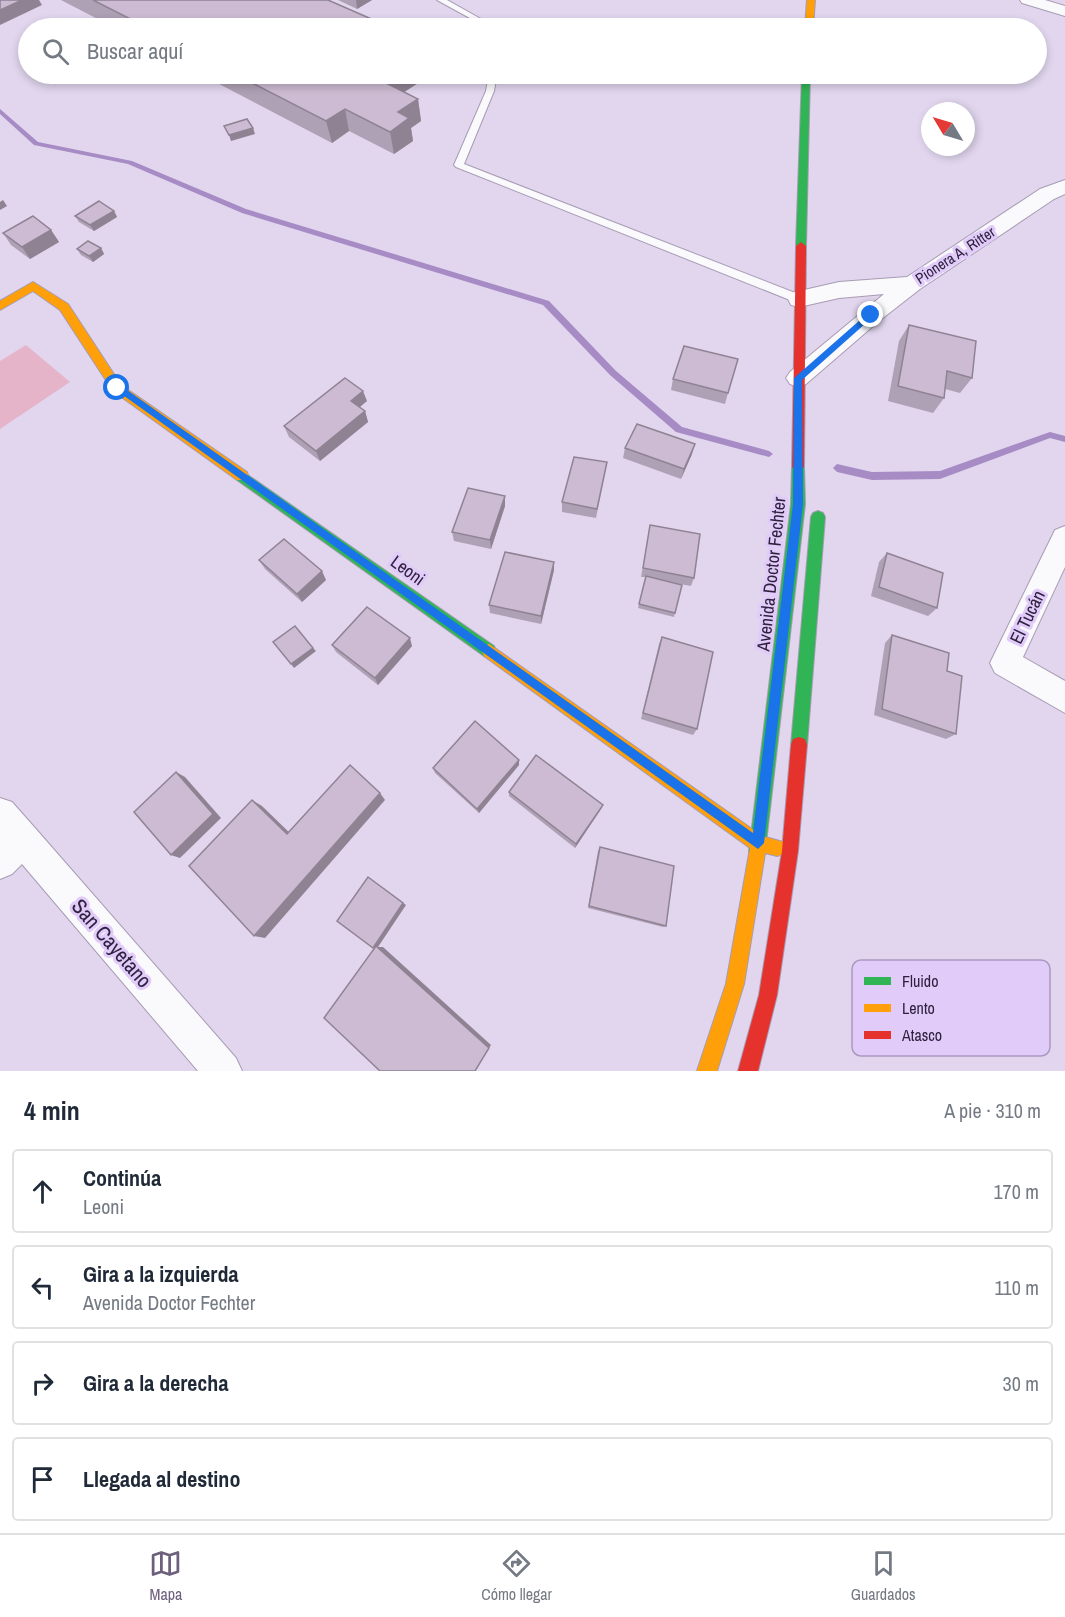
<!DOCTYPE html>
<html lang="es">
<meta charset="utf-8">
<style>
:root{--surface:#fff;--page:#f6f6f7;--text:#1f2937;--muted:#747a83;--line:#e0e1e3;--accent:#6d607c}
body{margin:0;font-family:"Archivo Narrow",sans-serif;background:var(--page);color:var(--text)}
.compass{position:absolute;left:921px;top:102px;width:54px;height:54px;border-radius:50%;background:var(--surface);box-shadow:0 3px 9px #0003;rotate:308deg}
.stop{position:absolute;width:18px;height:18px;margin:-14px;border:4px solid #1a73e8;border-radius:50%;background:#fff}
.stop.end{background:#1a73e8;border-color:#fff;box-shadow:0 2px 6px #0008}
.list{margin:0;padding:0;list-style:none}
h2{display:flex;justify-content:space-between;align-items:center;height:78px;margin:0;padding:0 24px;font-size:26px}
h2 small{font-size:20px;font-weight:400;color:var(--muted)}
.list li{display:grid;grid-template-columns:39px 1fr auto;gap:18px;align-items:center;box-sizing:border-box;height:84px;margin:0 12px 12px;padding:0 12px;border:2px solid var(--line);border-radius:6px}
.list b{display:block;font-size:22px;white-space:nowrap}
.list p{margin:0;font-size:20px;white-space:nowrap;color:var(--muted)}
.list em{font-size:20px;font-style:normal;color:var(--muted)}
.icon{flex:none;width:33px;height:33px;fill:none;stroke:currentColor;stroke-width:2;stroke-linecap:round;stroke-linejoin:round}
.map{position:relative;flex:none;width:1065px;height:1071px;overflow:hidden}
.search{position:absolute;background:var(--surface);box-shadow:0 3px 9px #0003;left:18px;right:18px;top:18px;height:66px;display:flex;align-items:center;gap:15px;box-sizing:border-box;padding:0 21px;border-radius:33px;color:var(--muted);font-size:22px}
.sheet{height:462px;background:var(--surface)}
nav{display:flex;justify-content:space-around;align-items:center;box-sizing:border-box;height:84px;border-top:2px solid var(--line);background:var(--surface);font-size:16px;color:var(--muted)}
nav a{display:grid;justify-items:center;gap:3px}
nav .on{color:var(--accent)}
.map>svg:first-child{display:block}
.green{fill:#e6b4c9}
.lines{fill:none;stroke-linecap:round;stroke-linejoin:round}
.stream{fill:#a78bc4;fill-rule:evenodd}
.lane-casing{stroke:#a79cb4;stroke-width:2}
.street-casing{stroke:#a79cb4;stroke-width:2}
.fast-casing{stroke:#a79cb4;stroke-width:2}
.slow-casing{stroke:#a79cb4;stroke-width:2}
.jam-casing{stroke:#a79cb4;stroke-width:2}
.lane{fill:#faf9fc;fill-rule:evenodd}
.street{fill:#faf9fc;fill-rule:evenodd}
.fast{fill:#30b455;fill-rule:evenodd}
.slow{fill:#ff9f0a;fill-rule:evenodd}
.jam{fill:#e5322d;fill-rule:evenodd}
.wall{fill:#afa1b5}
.shaded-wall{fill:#8f8393}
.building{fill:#ccbbd2;stroke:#8f8393;stroke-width:1.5}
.route{fill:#1a73e8}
.labels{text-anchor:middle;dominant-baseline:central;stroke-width:6;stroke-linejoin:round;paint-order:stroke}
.far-street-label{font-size:15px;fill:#2f213e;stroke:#e0cbf9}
.street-label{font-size:18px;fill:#2f213e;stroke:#e0cbf9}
.near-street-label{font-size:21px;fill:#2f213e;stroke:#e0cbf9}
.key{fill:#e0cbf9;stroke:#ab98c1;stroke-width:1.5}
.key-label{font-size:16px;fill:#2f213e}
</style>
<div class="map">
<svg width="1065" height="1071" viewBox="0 0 1065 1071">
<rect width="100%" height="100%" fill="#e1d6ee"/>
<path class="green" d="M26,345L70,382L0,429V361Z"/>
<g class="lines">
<g class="stream">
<path d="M0,109L38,142L132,161L246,209L549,301L616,371L682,427L769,451L773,454L769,457L676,432L610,375L543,305L242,213L128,164L34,145L0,114Z"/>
<path d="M1050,432L1065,436V442L1050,438L940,479L872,480L837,472L833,468L837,464L872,472L940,471Z"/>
</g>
<g class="lane-casing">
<g id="lane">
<path d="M437,0H447L497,28H488Z"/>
<path d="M489,74H497L494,91L464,164L803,296V302H795L456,167L454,165L486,91Z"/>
</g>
</g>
<g class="street-casing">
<g id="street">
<path d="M1020,0H1045L1065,6V16L1022,3Z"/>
<path d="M1065,180V194L1054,199L920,289L879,321L806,384L798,387L790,384L786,378L790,372L884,294L839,298L799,307L791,305L788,299L791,293L839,282L907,277L1040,189Z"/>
<path d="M1065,526V567L1023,657L1065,681V713L995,673L990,663L1055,530Z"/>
<path d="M0,798L12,802L35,828L236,1058L242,1071H198L22,864L12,874L0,879Z"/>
</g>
</g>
<g class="fast-casing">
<g id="fast">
<path d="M802,74H810L806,246L801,250L796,246Z"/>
<path d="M798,462L804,467L805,504L765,852L763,858L757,860L751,858L749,852L791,504L792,467Z"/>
<path d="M242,471L494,646L496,651L494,656L489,658L484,656L237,480L236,476L237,472Z"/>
<path d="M818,511L823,513L825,517L807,745L805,751L799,753L793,751L791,745L811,517L813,513Z"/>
</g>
</g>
<g class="slow-casing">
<g id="slow">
<path d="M807,0H815L813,28H805Z"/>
<path d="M33,282L68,304L121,385L247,472L248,476L247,480H237L113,391L60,310L33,291L0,310V301Z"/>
<path d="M489,644L762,836L783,842L785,848L783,854L777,856L765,853L744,984L717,1071H697L726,984L750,848L484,656L482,651L484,646Z"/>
</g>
</g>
<g class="jam-casing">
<g id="jam">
<path d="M801,242L806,246L804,467L798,472L792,467L796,246Z"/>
<path d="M799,737L805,739L807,745L798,851L777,995L758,1071H738L759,995L782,851L791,745L793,739Z"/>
</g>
</g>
<use href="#lane" class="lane"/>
<use href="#street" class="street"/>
<use href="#fast" class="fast"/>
<use href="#slow" class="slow"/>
<use href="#jam" class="jam"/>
</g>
<g class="wall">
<path d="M61,0H328L392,28H115Z"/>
<path d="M338,0H372L357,9Z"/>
<path d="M200,74H432L404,92L418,99L421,121L411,128L413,141L394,154L349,131L332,143Z"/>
<path d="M114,211L117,217L94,231L79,222L75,216Z"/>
<path d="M51,230L59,242L30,259L11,245L3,233Z"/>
<path d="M101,248L104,254L93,262L81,255L77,249Z"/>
<path d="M909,325L972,378L960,393L945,389L944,398L933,413L888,401L899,341Z"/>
<path d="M673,379L728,393L725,404L671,390Z"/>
<path d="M367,401L359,407L365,411L368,422L320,461L289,437L284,426Z"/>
<path d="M625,448L692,454L681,479L623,458Z"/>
<path d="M607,462L596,518L562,512V502Z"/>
<path d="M505,506L491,549L454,541L452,532Z"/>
<path d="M650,525L694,578L691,586L680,584L675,613L674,617L638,608L646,577H641Z"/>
<path d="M887,553L937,608L928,616L871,596L879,562Z"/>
<path d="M259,560L326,580L302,602L265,569Z"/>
<path d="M554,562V570L541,624L490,613L489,605Z"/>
<path d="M892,635L956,734L946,739L874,715L885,643Z"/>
<path d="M662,637L697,729L693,735L641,719L659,644Z"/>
<path d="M332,645L412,646L378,685L336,652Z"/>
<path d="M519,765L479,813L435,773L433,768Z"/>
<path d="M509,792L601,809L575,848L509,796Z"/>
<path d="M600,847L666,926L663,927L588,908L598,851Z"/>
</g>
<g class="shaded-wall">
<path d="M22,0H39L42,5L0,25V10Z"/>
<path d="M356,0H372L357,9Z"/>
<path d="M394,74H432L386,104L382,81Z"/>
<path d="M418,99L421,121L411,128L413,141L394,154L390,132L398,112Z"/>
<path d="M345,109L349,131L332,143L326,121Z"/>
<path d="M253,128L255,134L231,141L229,135Z"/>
<path d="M3,200L7,206L0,210V202Z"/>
<path d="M114,211L117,217L94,231L90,225Z"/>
<path d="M51,230L59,242L30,259L22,247Z"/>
<path d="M101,248L104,254L93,262L89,256Z"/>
<path d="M363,391L367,401L354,412L351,401Z"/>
<path d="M365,411L368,422L320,461L316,451Z"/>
<path d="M695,444L692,454L681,479L684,469Z"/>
<path d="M505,496V506L491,549L490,540Z"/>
<path d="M554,562V570L541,624V616Z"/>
<path d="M322,571L326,580L302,602L297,594Z"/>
<path d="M410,638L412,646L378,685L375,678Z"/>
<path d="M313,648L316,651L294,668L291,664Z"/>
<path d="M519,760V765L479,813L477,809Z"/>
<path d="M176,772L185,777L221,818L180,858L171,855Z"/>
<path d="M380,793L385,800L265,938L254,936Z"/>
<path d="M252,800L262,806L296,839L287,834Z"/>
<path d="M603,805L601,809L575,848L576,844Z"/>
<path d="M368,877L406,905L378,947H383L491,1045L489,1048L377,949L373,948Z"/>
</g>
<g class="building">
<path d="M0,0H22L0,10Z"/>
<path d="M93,0H328L392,28H148Z"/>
<path d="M235,74H394L382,81L418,99L398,112L409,118L390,132L345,109L326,121Z"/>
<path d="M247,119L253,128L229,135L224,126Z"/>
<path d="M99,201L114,211L90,225L75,216Z"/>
<path d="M33,216L51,230L22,247L3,233Z"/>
<path d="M88,241L101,248L89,256L77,249Z"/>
<path d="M909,325L976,341L972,378L947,371L944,398L898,386Z"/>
<path d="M684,346L738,359L728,393L673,379Z"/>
<path d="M345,378L363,391L351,401L365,411L316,451L284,426Z"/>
<path d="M637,424L695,444L684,469L625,448Z"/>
<path d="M574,457L607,462L597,509L562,502Z"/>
<path d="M468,488L505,496L490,540L452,532Z"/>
<path d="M650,525L700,534L694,578L643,568Z"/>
<path d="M284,539L322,571L297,594L259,560Z"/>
<path d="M505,552L554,562L541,616L489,605Z"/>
<path d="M887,553L943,573L937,608L879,587Z"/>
<path d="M646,576L682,585L675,613L639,604Z"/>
<path d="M367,607L410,638L375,678L332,645Z"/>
<path d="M295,626L313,648L291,664L273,642Z"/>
<path d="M892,635L949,653L947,671L962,676L956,734L882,709Z"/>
<path d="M662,637L713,652L697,729L643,713Z"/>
<path d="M475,721L519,760L477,809L433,768Z"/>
<path d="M536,755L603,805L576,844L509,792Z"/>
<path d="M350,765L380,793L254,936L189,866L252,800L287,834Z"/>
<path d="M176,772L213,814L171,855L134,812Z"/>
<path d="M600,847L674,866L666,926L589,906Z"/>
<path d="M368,877L403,903L373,948L337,921Z"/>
<path d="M376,946L489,1048L475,1071H380L324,1018Z"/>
</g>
<path class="route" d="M868,313L875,315L802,380L803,504L764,843L758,849L113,388L117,384L120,385L753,833L793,504L794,378Z"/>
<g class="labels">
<g class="far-street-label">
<text transform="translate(955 255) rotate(-33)">Pionera A, Ritter</text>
</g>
<g class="street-label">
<text transform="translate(408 570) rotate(36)">Leoni</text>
<text transform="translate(771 574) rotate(-84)">Avenida Doctor Fechter</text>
<text transform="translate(1027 617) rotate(-64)">El Tucán</text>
</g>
<g class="near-street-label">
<text transform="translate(112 943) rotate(49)">San Cayetano</text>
</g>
</g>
<rect x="852" y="960" width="198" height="96" rx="9" class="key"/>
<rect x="864" y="977" width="27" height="8" fill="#30b455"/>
<rect x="864" y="1004" width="27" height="8" fill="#ff9f0a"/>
<rect x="864" y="1031" width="27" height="8" fill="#e5322d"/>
<g class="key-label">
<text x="902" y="987">Fluido</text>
<text x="902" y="1014">Lento</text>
<text x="902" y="1041">Atasco</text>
</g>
</svg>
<svg class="compass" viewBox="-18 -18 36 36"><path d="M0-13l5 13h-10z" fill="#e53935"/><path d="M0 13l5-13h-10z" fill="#747a83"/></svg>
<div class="stop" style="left:117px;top:388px"></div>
<div class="stop end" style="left:871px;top:315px"></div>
<div class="search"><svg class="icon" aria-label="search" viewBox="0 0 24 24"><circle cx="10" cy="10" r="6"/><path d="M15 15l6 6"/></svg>Buscar aquí</div>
</div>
<section class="sheet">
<h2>4 min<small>A pie · 310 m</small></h2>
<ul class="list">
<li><svg class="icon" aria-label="ahead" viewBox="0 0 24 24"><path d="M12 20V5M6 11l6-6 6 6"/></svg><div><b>Continúa</b><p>Leoni</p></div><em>170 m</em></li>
<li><svg class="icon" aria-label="left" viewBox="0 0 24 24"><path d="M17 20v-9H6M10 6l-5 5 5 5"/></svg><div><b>Gira a la izquierda</b><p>Avenida Doctor Fechter</p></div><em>110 m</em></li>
<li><svg class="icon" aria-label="right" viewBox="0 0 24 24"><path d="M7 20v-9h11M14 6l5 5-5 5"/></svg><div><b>Gira a la derecha</b></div><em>30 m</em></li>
<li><svg class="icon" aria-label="arrive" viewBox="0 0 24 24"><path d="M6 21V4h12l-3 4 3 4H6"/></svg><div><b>Llegada al destino</b></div></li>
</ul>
</section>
<nav>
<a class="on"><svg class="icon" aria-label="map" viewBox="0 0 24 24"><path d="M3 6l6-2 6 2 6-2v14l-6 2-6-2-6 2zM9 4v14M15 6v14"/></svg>Mapa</a>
<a><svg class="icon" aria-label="directions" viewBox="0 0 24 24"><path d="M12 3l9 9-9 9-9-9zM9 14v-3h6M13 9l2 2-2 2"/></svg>Cómo llegar</a>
<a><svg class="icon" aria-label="saved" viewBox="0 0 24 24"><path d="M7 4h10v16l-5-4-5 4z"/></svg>Guardados</a>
</nav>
